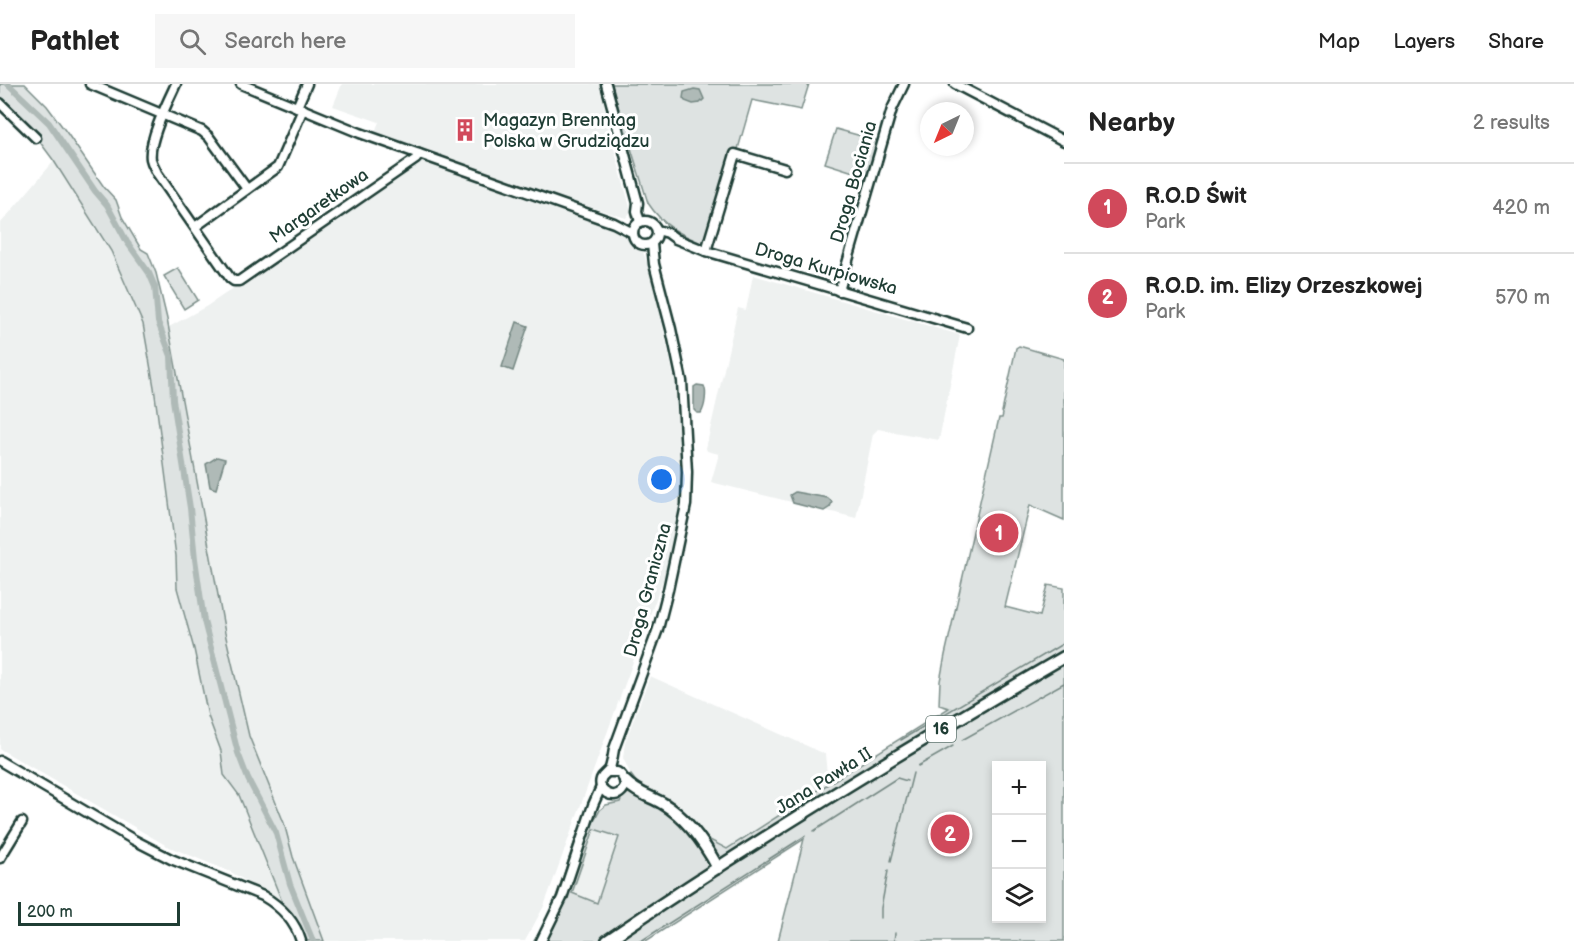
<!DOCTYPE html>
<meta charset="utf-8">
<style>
:root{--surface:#fff;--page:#f6f6f6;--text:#222;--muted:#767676;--line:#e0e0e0;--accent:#d1495b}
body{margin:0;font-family:"Balsamiq Sans",sans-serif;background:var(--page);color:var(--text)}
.controls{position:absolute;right:18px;bottom:18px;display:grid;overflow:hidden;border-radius:0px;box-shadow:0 3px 9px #0003}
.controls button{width:54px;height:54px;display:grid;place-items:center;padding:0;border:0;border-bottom:2px solid var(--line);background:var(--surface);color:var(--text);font:30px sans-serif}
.compass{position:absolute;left:920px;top:18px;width:54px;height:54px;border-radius:50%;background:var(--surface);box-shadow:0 3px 9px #0003;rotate:223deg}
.scale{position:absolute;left:18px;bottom:15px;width:162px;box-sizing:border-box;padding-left:6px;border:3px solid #1f3d34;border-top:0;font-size:16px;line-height:21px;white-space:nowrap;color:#1f3d34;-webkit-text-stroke:4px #fff;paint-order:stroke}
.you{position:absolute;left:662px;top:396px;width:21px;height:21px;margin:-15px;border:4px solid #fff;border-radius:50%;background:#1a73e8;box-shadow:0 0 0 9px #1a73e833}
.badge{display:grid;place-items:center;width:39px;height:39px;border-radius:50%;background:var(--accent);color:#fff;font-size:20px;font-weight:700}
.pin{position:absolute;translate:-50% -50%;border:3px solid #fff;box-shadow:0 2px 6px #0006}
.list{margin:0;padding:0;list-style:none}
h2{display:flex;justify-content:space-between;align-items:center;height:78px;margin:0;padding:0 24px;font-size:26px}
h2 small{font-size:20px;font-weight:400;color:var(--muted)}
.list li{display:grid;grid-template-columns:39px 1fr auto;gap:18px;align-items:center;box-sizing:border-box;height:90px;padding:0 24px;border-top:2px solid var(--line)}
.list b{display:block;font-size:22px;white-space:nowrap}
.list p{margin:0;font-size:20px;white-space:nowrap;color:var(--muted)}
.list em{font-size:20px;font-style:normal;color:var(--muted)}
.icon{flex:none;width:33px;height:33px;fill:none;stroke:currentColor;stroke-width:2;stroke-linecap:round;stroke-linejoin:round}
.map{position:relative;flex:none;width:1064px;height:857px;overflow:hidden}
header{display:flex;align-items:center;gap:36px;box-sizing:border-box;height:84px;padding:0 30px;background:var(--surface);border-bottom:2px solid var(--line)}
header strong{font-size:28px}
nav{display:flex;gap:33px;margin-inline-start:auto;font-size:21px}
.search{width:420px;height:54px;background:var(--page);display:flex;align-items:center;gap:15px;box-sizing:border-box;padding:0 21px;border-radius:0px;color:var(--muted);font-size:22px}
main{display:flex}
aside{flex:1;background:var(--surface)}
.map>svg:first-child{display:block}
.built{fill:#eef1f0}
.green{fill:#dee3e2;stroke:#7e908b;stroke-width:1.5;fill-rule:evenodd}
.water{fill:#afbab7;stroke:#758883;stroke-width:1.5}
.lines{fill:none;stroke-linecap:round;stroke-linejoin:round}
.stream{stroke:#758883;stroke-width:1.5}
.canal{stroke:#afbab7;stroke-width:6}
.minor-casing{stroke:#1f3d34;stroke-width:13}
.major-casing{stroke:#1f3d34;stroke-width:15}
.minor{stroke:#fff;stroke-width:8}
.major{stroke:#fff;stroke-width:10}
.labels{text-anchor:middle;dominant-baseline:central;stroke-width:6;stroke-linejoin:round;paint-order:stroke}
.shield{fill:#fff;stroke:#627771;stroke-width:1.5}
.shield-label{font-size:16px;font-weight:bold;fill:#1f3d34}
.poi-label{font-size:18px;fill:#1f3d34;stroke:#fff;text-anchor:start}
.street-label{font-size:18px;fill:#1f3d34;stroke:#fff}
</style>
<header>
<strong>Pathlet</strong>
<div class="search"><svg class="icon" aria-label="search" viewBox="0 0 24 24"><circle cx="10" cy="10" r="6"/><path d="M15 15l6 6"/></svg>Search here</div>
<nav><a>Map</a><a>Layers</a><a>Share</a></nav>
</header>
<main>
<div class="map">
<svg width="1064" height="857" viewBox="0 0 1064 857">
<rect width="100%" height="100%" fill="#fff"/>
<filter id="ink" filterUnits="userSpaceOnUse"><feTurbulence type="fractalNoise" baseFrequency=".0167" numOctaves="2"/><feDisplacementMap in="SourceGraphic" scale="12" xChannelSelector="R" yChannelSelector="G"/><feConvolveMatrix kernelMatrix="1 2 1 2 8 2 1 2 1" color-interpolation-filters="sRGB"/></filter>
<g filter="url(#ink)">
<g class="built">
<path d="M342,0H600L608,42L631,127L626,134L522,102L375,48L379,38L333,22Z"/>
<path d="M54,77L111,167L143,241L154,303L176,472L177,504L194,565L208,632L221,667L224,691L239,711L283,820L231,788L167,762L0,665V140Z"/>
<path d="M423,77L572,129L627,150L632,160L643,168L651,189L680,321L682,400L678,436L669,479L544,822L525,857H324L293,773L284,739L249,652L225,549L169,243L207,222Z"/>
<path d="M753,191L960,251L939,356L878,345L873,350L856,434L711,398L719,370L707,367L706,364L738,224L746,226Z"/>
<path d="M650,592L825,670L828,700L727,765L706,754L688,731L669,715L637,699L631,691L623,674L625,658Z"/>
<path d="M594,745L620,754L597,819L571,810Z"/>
</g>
<g class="green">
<path d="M0,0H25L47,22L67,49L104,103L116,116L122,133L141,165L148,169L156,189L167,235L225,549L249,652L284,739L293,773L324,857H305L283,820L239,711L224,691L221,667L208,632L194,565L177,504L176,472L154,303L143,240L111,167L54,77L31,46L0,13Z"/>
<path d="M611,0H809L801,26L752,16L710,163C683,151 665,145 648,119Z"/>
<path d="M836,45L879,57L869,93L825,79Z"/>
<path d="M178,184L198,216L184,225L164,192Z"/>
<path d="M1019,262L1064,275V436L1030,421L1005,523L1040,532L1048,501L1064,504V857H778L804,755L646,857H547L561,828L592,741L600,726L606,721L620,718L631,691L637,699L669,715L688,731L706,754L727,765L828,700L949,624L939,621L940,597L945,571L999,334H1002L1003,330L1002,328L1016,264ZM996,682H1042V834H996ZM594,745L619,753L597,819L572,809Z"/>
</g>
<g class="water">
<path d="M694,5L700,6L704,15L700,19L693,20L685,17L683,14L684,8Z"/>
<path d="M517,238L528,242L513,287L502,283Z"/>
<path d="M697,301L704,302C707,308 705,323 701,329H697L694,326V303Z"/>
<path d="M217,373L225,375L216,405L210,403L206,380Z"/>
<path d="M795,408L828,414L832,418L830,423L824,427L793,419L790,411Z"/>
</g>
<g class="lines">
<g class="stream">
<path d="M901,656L1064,559"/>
<path d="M962,656L1064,599"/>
<path d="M918,682L953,662"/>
<path d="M814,747L897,694L907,697"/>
<path d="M891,777L913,689"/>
<path d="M881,834V824L888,787"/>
<path d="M534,857C557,823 565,781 580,743"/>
<path d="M641,857L805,752"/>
<path d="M894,857L895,849"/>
</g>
<path class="canal" d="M8,0L49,39L95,107L107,121L127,158L149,189L155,203L158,238L171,272L173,316L190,424L195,475L204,537L238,669L248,695L276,749L290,800L313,857"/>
<g class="minor-casing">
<g id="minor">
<path d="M90,0L202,47L209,53L247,105"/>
<path d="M176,0C168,17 148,57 151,75C152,80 155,84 157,89L230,194L234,197H239L416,75L419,70"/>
<path d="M241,0L360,49L614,139L633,149"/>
<path d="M606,0L638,119L637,127L640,138"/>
<path d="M955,0L1064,57"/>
<path d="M0,19L36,54"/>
<path d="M297,23L307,0"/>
<circle cx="645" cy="149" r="12"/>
<path d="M195,143L278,83L303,25"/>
<path d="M657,146L668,149L676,155L706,167L967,244"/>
<path d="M706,167L735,70L785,85"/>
<path d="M839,207L892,25L904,0"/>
<path d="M0,677L134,756L171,775L263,812C280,822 295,837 301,857"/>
<path d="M608,688H617C624,692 628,700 622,707C613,717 597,707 601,695C603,690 608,689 610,684C612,678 613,671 614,665L658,545L668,506L686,421L687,388L682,297L671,245L654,180L652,160"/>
<path d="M0,774L22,738"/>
<path d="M541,857L562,814L593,721L601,703"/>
</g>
</g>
<g class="major-casing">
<g id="major">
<path d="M625,697C635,708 649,712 662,719C686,733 705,760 718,784"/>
<path d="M607,857C755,756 909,663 1064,573"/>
</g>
</g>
<use href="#minor" class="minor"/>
<use href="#major" class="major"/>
</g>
</g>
<defs>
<g id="building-bare" transform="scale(1.8)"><path d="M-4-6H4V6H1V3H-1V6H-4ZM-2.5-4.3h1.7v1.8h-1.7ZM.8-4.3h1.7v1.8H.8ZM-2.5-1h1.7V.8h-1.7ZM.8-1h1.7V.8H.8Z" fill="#d1495b" stroke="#fff" stroke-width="2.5" paint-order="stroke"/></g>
</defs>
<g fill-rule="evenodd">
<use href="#building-bare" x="465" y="46"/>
</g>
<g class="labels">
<rect class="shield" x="926" y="632" width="30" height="26" rx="4.5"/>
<g class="shield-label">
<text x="941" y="645">16</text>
</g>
<g class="poi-label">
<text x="483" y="36">Magazyn Brenntag<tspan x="483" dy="21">Polska w Grudziądzu</tspan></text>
</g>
<g class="street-label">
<text transform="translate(854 98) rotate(-74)">Droga Bociania</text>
<text transform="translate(319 122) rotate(-35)">Margaretkowa</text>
<text transform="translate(826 185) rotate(16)">Droga Kurpiowska</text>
<text transform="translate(648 506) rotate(-75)">Droga Graniczna</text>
<text transform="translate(824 697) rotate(-32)">Jana Pawła II</text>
</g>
</g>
</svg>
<div class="controls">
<button>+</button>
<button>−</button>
<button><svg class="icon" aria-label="layers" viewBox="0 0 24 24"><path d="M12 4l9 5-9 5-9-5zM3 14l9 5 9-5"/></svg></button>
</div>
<svg class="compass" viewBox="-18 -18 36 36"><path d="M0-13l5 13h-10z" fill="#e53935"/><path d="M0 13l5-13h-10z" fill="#767676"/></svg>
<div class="scale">200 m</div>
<div class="you"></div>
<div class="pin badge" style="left:999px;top:449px">1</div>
<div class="pin badge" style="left:950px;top:750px">2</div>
</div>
<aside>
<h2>Nearby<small>2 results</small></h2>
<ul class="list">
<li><span class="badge">1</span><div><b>R.O.D Świt</b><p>Park</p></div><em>420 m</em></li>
<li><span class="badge">2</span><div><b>R.O.D. im. Elizy Orzeszkowej</b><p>Park</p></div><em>570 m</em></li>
</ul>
</aside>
</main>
